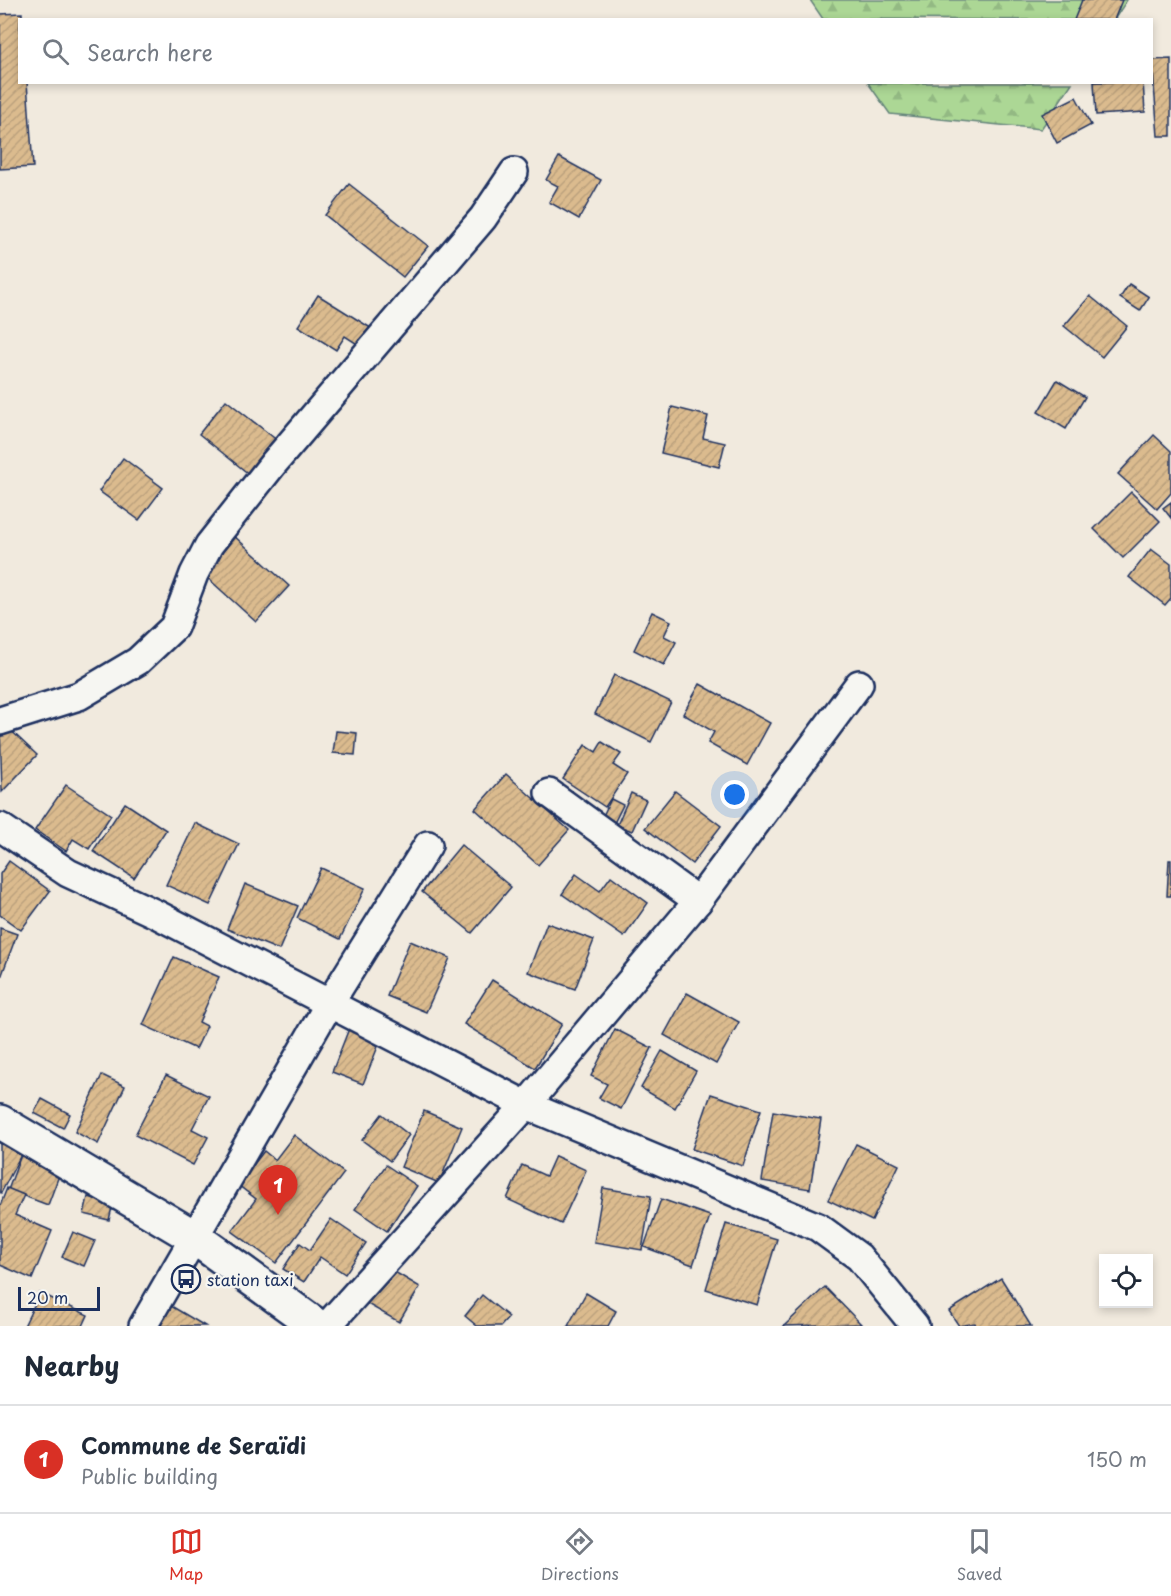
<!DOCTYPE html>
<meta charset="utf-8">
<style>
:root{--surface:#fff;--page:#f6f6f7;--text:#1f2937;--muted:#747a83;--line:#e0e1e3;--accent:#d93025}
body{margin:0;font-family:"Playpen Sans",sans-serif;background:var(--page);color:var(--text)}
.controls{position:absolute;right:18px;bottom:18px;display:grid;overflow:hidden;border-radius:0px;box-shadow:0 3px 9px #0003}
.controls button{width:54px;height:54px;display:grid;place-items:center;padding:0;border:0;border-bottom:2px solid var(--line);background:var(--surface);color:var(--text);font:30px sans-serif}
.scale{position:absolute;left:18px;bottom:15px;width:82px;box-sizing:border-box;padding-left:6px;border:3px solid #1b2f5e;border-top:0;font-size:16px;line-height:21px;white-space:nowrap;color:#1b2f5e;-webkit-text-stroke:4px #f6f6f2;paint-order:stroke}
.you{position:absolute;left:735px;top:795px;width:21px;height:21px;margin:-15px;border:4px solid #fff;border-radius:50%;background:#1a73e8;box-shadow:0 0 0 9px #1a73e833}
.badge{display:grid;place-items:center;width:39px;height:39px;border-radius:50%;background:var(--accent);color:#fff;font-size:20px;font-weight:700}
.pin{position:absolute;translate:-50% -50px;filter:drop-shadow(0 2px 3px #0008)}
.pin::after{content:'';position:absolute;top:32px;width:21px;height:18px;background:inherit;clip-path:polygon(0 0,100% 0,50% 100%)}
.list{margin:0;padding:0;list-style:none}
h2{display:flex;justify-content:space-between;align-items:center;height:78px;margin:0;padding:0 24px;font-size:26px}
h2 small{font-size:20px;font-weight:400;color:var(--muted)}
.list li{display:grid;grid-template-columns:39px 1fr auto;gap:18px;align-items:center;box-sizing:border-box;height:108px;padding:0 24px;border-top:2px solid var(--line)}
.list b{display:block;font-size:22px;white-space:nowrap}
.list p{margin:0;font-size:20px;white-space:nowrap;color:var(--muted)}
.list em{font-size:20px;font-style:normal;color:var(--muted)}
.icon{flex:none;width:33px;height:33px;fill:none;stroke:currentColor;stroke-width:2;stroke-linecap:round;stroke-linejoin:round}
.map{position:relative;flex:none;width:1171px;height:1326px;overflow:hidden}
.search{position:absolute;background:var(--surface);box-shadow:0 3px 9px #0003;left:18px;right:18px;top:18px;height:66px;display:flex;align-items:center;gap:15px;box-sizing:border-box;padding:0 21px;border-radius:0px;color:var(--muted);font-size:22px}
.sheet{height:186px;background:var(--surface)}
nav{display:flex;justify-content:space-around;align-items:center;box-sizing:border-box;height:84px;border-top:2px solid var(--line);background:var(--surface);font-size:16px;color:var(--muted)}
nav a{display:grid;justify-items:center;gap:3px}
nav .on{color:var(--accent)}
.map>svg:first-child{display:block}
.forest{fill:url(#forest-firs);stroke:#64837a;stroke-width:1.5}
.building{fill:url(#building-hatch);stroke:#1b2f5e;stroke-width:1.5}
.lines{fill:none;stroke-linecap:round;stroke-linejoin:round}
.minor-casing{stroke:#1b2f5e;stroke-width:32}
.major-casing{stroke:#1b2f5e;stroke-width:38}
.minor{stroke:#f6f6f2;stroke-width:27}
.major{stroke:#f6f6f2;stroke-width:33}
.labels{text-anchor:middle;dominant-baseline:central;stroke-width:4.5;stroke-linejoin:round;paint-order:stroke}
.poi-label{font-size:16px;fill:#1b2f5e;stroke:#f6f6f2;text-anchor:start}
</style>
<div class="map">
<svg width="1171" height="1326" viewBox="0 0 1171 1326">
<defs>
<pattern id="forest-firs" width="22" height="20" patternUnits="userSpaceOnUse" patternTransform="scale(1.5)"><rect width="22" height="20" fill="#acd795"/><path d="M5 1l3.5 6h-7zM16 11l3.5 6h-7z" fill="#93b983"/></pattern>
<pattern id="building-hatch" width="6" height="6" patternUnits="userSpaceOnUse" patternTransform="scale(1.5)"><rect width="6" height="6" fill="#dbbb8e"/><path d="M-1 1l2-2M0 6l6-6M5 7l2-2" fill="none" stroke="#bba17d"/></pattern>
</defs>
<rect width="100%" height="100%" fill="#f1eade"/>
<filter id="ink" filterUnits="userSpaceOnUse"><feTurbulence type="fractalNoise" baseFrequency=".0167" numOctaves="2"/><feDisplacementMap in="SourceGraphic" scale="12" xChannelSelector="R" yChannelSelector="G"/><feConvolveMatrix kernelMatrix="1 2 1 2 8 2 1 2 1" color-interpolation-filters="sRGB"/></filter>
<g filter="url(#ink)">
<g class="forest">
<path d="M810,0H1127L1114,20L823,19Z"/>
<path d="M868,83H1072L1041,129L890,114Z"/>
</g>
<g class="building">
<path d="M1082,0H1122L1114,20H1074Z"/>
<path d="M22,13V20H20V82H27L33,167L0,169V14Z"/>
<path d="M1171,59V136H1158L1152,60Z"/>
<path d="M1094,82H1143L1145,112L1096,115Z"/>
<path d="M1076,97L1091,125L1057,143L1042,114Z"/>
<path d="M559,157L601,180L579,219L549,202L558,186L546,180Z"/>
<path d="M349,184L428,246L403,277L325,215Z"/>
<path d="M1129,284L1149,297L1140,311L1120,298Z"/>
<path d="M318,295L374,330L362,347L345,336L336,350L298,326Z"/>
<path d="M1090,296L1127,326L1102,357L1064,326Z"/>
<path d="M1057,380L1085,397L1066,429L1038,412Z"/>
<path d="M226,400L278,441L250,475L199,434Z"/>
<path d="M672,407L708,416L703,438L725,443L719,467L661,453Z"/>
<path d="M1154,435L1171,451V493L1157,509L1118,474Z"/>
<path d="M123,458L163,488L139,520L99,491Z"/>
<path d="M1131,492L1160,521L1123,558L1094,529Z"/>
<path d="M1171,502V518L1163,508Z"/>
<path d="M233,535L289,586L256,622L200,571Z"/>
<path d="M1151,549L1171,564V598L1165,605L1129,577Z"/>
<path d="M652,612L671,621L664,636L676,642L664,665L634,650Z"/>
<path d="M614,675L671,702L651,742L595,714Z"/>
<path d="M700,684L770,723L747,765L708,743L714,732L683,714Z"/>
<path d="M3,723L37,755L2,792L0,726Z"/>
<path d="M336,731L357,733L355,755L333,753Z"/>
<path d="M602,742L621,754L613,765L627,774L605,807L563,779L585,745L596,752Z"/>
<path d="M506,774L569,830L538,865L475,809Z"/>
<path d="M66,785L111,815L89,849L73,839L66,851L35,830Z"/>
<path d="M675,791L721,826L692,864L645,828Z"/>
<path d="M631,793L646,800L632,831L617,825Z"/>
<path d="M611,799L623,805L613,825L601,820Z"/>
<path d="M125,803L166,830L134,878L93,851Z"/>
<path d="M195,823L239,844L210,905L166,885Z"/>
<path d="M461,845L511,887L472,933L422,892Z"/>
<path d="M1169,860H1171V896H1167Z"/>
<path d="M9,861L50,891L21,930L0,915V874Z"/>
<path d="M321,868L365,888L340,939L297,918Z"/>
<path d="M576,874L600,891L611,876L648,903L624,937L562,894Z"/>
<path d="M245,884L298,906L279,950L227,929Z"/>
<path d="M547,923L594,940L575,989L528,972Z"/>
<path d="M0,928L17,934L0,980Z"/>
<path d="M410,941L450,958L426,1012L387,996Z"/>
<path d="M174,957L219,977L199,1022L207,1026L196,1049L143,1025Z"/>
<path d="M492,980L562,1024L535,1068L464,1024Z"/>
<path d="M687,993L739,1022L716,1064L664,1035Z"/>
<path d="M350,1026L381,1039L363,1084L332,1072Z"/>
<path d="M615,1029L652,1048L621,1109L599,1098L607,1084L591,1076Z"/>
<path d="M662,1051L696,1071L675,1108L641,1088Z"/>
<path d="M102,1075L125,1086L98,1144L75,1132Z"/>
<path d="M166,1075L209,1096L192,1129L208,1137L193,1165L135,1135Z"/>
<path d="M711,1094L761,1110L743,1166L692,1149Z"/>
<path d="M42,1099L70,1114L63,1128L34,1113Z"/>
<path d="M424,1111L462,1127L439,1183L401,1167Z"/>
<path d="M773,1111L821,1119L810,1189L762,1181Z"/>
<path d="M382,1114L409,1135L390,1161L362,1140Z"/>
<path d="M294,1135L344,1173L276,1263L232,1231L256,1199L238,1185L264,1151L275,1160Z"/>
<path d="M0,1136L24,1149L1,1193L0,1192Z"/>
<path d="M856,1144L899,1165L872,1221L828,1200Z"/>
<path d="M21,1155L61,1170L48,1205L8,1190Z"/>
<path d="M555,1156L586,1170L561,1224L507,1199L522,1165L546,1176Z"/>
<path d="M386,1165L417,1186L387,1231L355,1209Z"/>
<path d="M7,1188L24,1195L15,1215L52,1231L32,1279L0,1265V1206Z"/>
<path d="M603,1188L651,1196L642,1250L594,1242Z"/>
<path d="M88,1197L113,1203L109,1220L84,1214Z"/>
<path d="M661,1199L710,1216L693,1265L644,1247Z"/>
<path d="M331,1219L366,1243L345,1274L320,1257L304,1282L283,1269L300,1243L310,1250Z"/>
<path d="M726,1224L777,1239L757,1305L706,1289Z"/>
<path d="M73,1232L95,1241L84,1266L62,1257Z"/>
<path d="M383,1265L420,1287L399,1322L362,1301Z"/>
<path d="M1001,1278L1031,1326H976L975,1323L959,1326L949,1311Z"/>
<path d="M825,1287L861,1324L784,1326Z"/>
<path d="M40,1293L88,1315L83,1326H24Z"/>
<path d="M586,1293L616,1311L608,1326H568Z"/>
<path d="M482,1295L509,1317L501,1326H477L465,1316Z"/>
<path d="M166,1303L205,1326H152Z"/>
</g>
<g class="lines">
<g class="minor-casing">
<g id="minor">
<path d="M0,721L79,696L138,661L174,627L194,574L209,545L273,464L483,218L514,172"/>
<path d="M549,793L698,901"/>
<path d="M0,827L68,873L156,914L526,1105L818,1227L859,1257L915,1326"/>
<path d="M143,1326L329,1004L428,845"/>
<path d="M327,1326L526,1105L698,901L859,684"/>
</g>
</g>
<g class="major-casing">
<path id="major" d="M0,1122L194,1237L317,1326"/>
</g>
<use href="#minor" class="minor"/>
<use href="#major" class="major"/>
</g>
</g>
<defs>
<g id="bus-ring" transform="scale(1.5)"><circle r="9.5" fill="#f6f6f2" stroke="#1b2f5e" stroke-width="1.5"/><path d="M-5-6H5V4H4V6H2V4H-2V6H-4V4H-5ZM-3.5-4V0h7V-4ZM-3.5 1.2v1.5H-2V1.2ZM2 1.2v1.5H3.5V1.2Z" fill="#1b2f5e"/></g>
</defs>
<g fill-rule="evenodd">
<use href="#bus-ring" x="186" y="1279"/>
</g>
<g class="labels">
<g class="poi-label">
<text x="207" y="1279">station taxi</text>
</g>
</g>
</svg>
<div class="controls">
<button><svg class="icon" aria-label="locate" viewBox="0 0 24 24"><circle cx="12" cy="12" r="6"/><path d="M12 2v4M12 18v4M2 12h4M18 12h4"/></svg></button>
</div>
<div class="scale">20 m</div>
<div class="you"></div>
<div class="pin badge" style="left:278px;top:1215px">1</div>
<div class="search"><svg class="icon" aria-label="search" viewBox="0 0 24 24"><circle cx="10" cy="10" r="6"/><path d="M15 15l6 6"/></svg>Search here</div>
</div>
<section class="sheet">
<h2>Nearby<small></small></h2>
<ul class="list">
<li><span class="badge">1</span><div><b>Commune de Seraïdi</b><p>Public building</p></div><em>150 m</em></li>
</ul>
</section>
<nav>
<a class="on"><svg class="icon" aria-label="map" viewBox="0 0 24 24"><path d="M3 6l6-2 6 2 6-2v14l-6 2-6-2-6 2zM9 4v14M15 6v14"/></svg>Map</a>
<a><svg class="icon" aria-label="directions" viewBox="0 0 24 24"><path d="M12 3l9 9-9 9-9-9zM9 14v-3h6M13 9l2 2-2 2"/></svg>Directions</a>
<a><svg class="icon" aria-label="saved" viewBox="0 0 24 24"><path d="M7 4h10v16l-5-4-5 4z"/></svg>Saved</a>
</nav>
